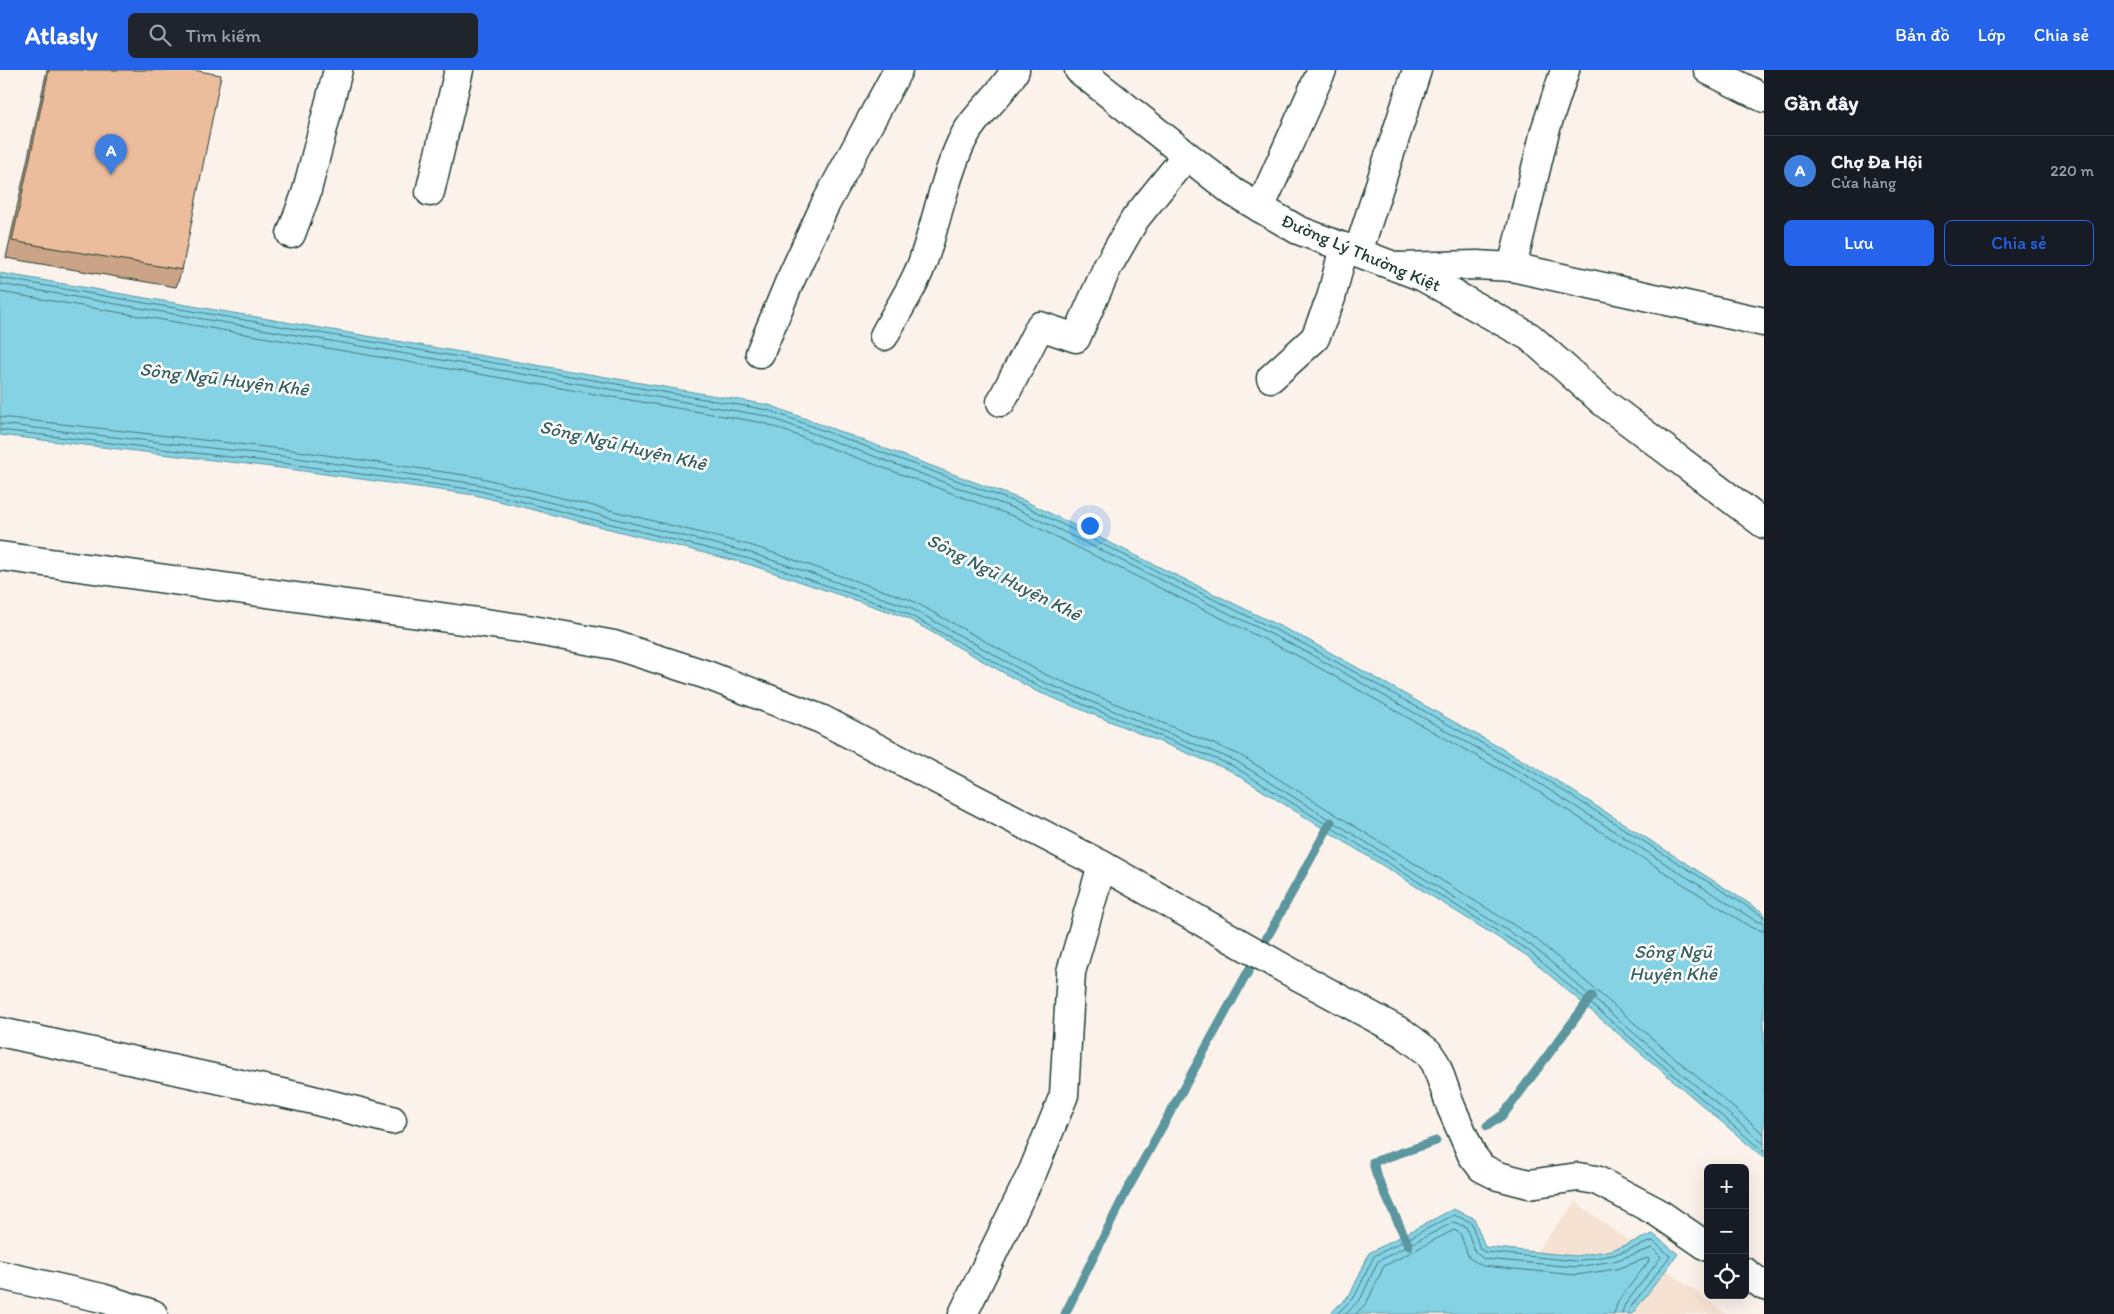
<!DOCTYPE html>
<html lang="vi">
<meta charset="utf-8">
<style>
:root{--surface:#171b24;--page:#20242c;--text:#f1f3f6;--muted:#9ea1a6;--line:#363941;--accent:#2563eb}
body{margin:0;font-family:Itim,sans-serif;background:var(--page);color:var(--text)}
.controls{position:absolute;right:15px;bottom:15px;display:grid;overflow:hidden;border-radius:8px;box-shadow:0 5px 20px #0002}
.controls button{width:45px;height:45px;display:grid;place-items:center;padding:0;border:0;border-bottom:1px solid var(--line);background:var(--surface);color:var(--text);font:25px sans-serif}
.you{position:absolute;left:1089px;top:455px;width:18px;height:18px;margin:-12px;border:4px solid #fff;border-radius:50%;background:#1a73e8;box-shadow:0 0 0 8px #1a73e833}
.badge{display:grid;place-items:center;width:32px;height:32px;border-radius:50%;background:var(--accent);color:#fff;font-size:16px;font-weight:700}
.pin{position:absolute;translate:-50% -41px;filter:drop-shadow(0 1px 2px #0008)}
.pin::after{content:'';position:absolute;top:26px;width:18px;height:15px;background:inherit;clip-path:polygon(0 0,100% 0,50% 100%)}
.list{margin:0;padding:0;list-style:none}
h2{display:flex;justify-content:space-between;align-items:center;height:65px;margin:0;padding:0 20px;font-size:21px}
h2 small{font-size:16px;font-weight:400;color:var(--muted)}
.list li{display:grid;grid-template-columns:32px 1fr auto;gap:15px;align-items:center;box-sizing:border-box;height:70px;padding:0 20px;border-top:1px solid var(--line)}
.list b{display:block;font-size:19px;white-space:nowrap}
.list p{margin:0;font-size:16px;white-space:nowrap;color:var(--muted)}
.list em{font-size:16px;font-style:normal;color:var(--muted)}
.actions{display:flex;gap:10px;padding:15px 20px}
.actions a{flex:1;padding:11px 0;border:1px solid var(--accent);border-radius:8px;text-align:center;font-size:18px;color:var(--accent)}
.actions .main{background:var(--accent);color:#fff}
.icon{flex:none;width:28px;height:28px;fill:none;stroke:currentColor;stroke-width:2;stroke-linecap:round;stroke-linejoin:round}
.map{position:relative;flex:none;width:1764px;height:1244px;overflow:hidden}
header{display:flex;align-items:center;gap:30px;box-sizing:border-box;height:70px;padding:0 25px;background:var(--accent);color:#fff}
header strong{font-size:24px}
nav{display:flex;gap:28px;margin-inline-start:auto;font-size:18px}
.search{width:350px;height:45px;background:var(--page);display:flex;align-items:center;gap:12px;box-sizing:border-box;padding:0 18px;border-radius:8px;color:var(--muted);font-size:19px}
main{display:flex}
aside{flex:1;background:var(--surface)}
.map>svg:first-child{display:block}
.built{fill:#f6e2d3}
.water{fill:#85d2e4;stroke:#5c969e}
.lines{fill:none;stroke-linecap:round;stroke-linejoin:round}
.shore{stroke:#48797a;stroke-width:1}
.stream{stroke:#5c969e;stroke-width:9}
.minor-casing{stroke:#1f3d34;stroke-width:31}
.tertiary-casing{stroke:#1f3d34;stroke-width:31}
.secondary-casing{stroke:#1f3d34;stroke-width:31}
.minor{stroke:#fff;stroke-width:28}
.tertiary{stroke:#fff;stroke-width:28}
.secondary{stroke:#fff;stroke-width:28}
.wall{fill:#cba386;stroke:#1f3d34}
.building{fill:#ecbd9c;stroke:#1f3d34}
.labels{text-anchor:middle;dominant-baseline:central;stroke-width:5;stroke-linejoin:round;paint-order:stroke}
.street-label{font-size:18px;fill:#1f3d34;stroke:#fff}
.water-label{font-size:19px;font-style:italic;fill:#386260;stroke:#fff}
</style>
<header>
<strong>Atlasly</strong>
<div class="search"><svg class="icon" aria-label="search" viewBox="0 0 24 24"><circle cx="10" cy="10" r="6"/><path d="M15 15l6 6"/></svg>Tìm kiếm</div>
<nav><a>Bản đồ</a><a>Lớp</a><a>Chia sẻ</a></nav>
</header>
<main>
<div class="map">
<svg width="1764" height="1244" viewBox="0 0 1764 1244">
<rect width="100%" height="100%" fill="#fbf2eb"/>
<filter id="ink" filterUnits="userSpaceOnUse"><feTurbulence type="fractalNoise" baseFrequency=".02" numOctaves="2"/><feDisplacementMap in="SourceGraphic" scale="10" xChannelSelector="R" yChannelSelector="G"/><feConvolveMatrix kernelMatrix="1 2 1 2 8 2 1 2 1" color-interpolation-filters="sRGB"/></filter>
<g filter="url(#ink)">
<path class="built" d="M1576,1132L1726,1244H1485Z"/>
<g class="water">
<path d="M0,203L769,335L1025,431L1308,570L1538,699L1764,843V1088L1526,885L1231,701L1036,621L905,547L748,494L475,425L289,399L0,365Z"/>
<path d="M1453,1139L1474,1148L1485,1177L1576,1186L1612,1180L1653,1164L1678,1184L1632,1244H1330L1351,1223L1369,1183Z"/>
</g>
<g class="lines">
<g class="shore">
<path d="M0,208L768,340L1023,435L1306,575L1535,703L1764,847"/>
<path d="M0,214L766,346L1021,441L1303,580L1532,709L1756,851L1764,853"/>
<path d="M0,222L764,353L1018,448L1300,587L1528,715L1752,858L1764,861"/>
<path d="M0,347L291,380L478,407L753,476L911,530L1044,604L1240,685L1536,869L1764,1064"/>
<path d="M0,354L290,387L477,414L751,483L909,537L1041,611L1236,691L1532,876L1764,1074"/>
<path d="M0,360L289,394L476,420L750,489L906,543L1038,616L1233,696L1529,881L1764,1082"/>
<path d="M1337,1244L1355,1226L1374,1186L1454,1145L1471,1152L1480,1179L1485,1182L1576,1191L1613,1185L1653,1171L1670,1186L1629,1239L1628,1244"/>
<path d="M1346,1244L1361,1228L1378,1191L1454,1152L1466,1157L1475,1182L1484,1189L1576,1197L1614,1191L1652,1178L1661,1187L1624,1236L1622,1244"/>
<path d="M1356,1244L1367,1232L1384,1196L1454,1160L1460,1163L1469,1188L1483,1196L1576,1205L1616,1199L1648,1188L1649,1191L1618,1231L1614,1244"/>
</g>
<g class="stream">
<path d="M1487,1056L1503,1045L1592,926"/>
<path d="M1409,1176L1376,1104L1373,1092L1436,1071"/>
<path d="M1065,1244L1126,1122L1331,752"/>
</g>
<g class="minor-casing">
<g id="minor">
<path d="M1708,0L1764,28"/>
<path d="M430,122L459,0"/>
<path d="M1260,138L1322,0"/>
<path d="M291,164L306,124L338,0"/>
<path d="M1358,182L1417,0"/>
<path d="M1512,197L1764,252"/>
<path d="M884,266C896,242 916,214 924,188C937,150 944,110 961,73C973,45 1001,27 1015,0"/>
<path d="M760,283L789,213L825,135L898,0"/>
<path d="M1271,308L1315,268L1331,228L1344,177"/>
<path d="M1001,332L1040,256L1076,268L1107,198L1135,149L1186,86"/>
<path d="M0,486L527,559L614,575L707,605L821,649L1102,795L1285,899L1403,963L1428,982L1436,994L1451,1037L1472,1085L1482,1098L1498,1106L1529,1114L1578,1107L1596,1110L1657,1142L1708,1177"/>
<path d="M0,962L305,1028L392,1050"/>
<path d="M1745,1202L1764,1216"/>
<path d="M0,1205L102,1228L153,1244"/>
<path d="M963,1244L1033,1101L1064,1025L1071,902L1102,795"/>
</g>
</g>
<g class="tertiary-casing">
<path id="tertiary" d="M1397,197L1477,195L1512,197L1545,61L1565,0"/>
</g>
<g class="secondary-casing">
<path id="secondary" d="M1079,0L1233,122L1298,160L1423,207L1530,267L1603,332L1764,454"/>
</g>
<use href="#minor" class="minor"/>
<use href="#tertiary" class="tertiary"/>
<use href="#secondary" class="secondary"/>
</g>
<path class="wall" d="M47,0H193L182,200L176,217L6,188Z"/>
<path class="building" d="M49,0H193L221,5L182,200L12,171Z"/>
</g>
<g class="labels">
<g class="street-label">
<text transform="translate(1361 183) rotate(23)">Đường Lý Thường Kiệt</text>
</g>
<g class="water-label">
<text transform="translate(224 309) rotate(7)">Sông Ngũ Huyện Khê</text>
<text transform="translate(623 375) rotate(13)">Sông Ngũ Huyện Khê</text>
<text transform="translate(1004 507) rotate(27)">Sông Ngũ Huyện Khê</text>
<text x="1673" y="881">Sông Ngũ<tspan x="1673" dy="22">Huyện Khê</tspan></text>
</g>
</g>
</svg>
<div class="controls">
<button>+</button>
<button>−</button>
<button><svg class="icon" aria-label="locate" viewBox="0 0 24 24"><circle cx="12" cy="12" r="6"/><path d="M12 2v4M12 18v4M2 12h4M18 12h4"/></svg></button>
</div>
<div class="you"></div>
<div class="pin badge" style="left:111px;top:105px;background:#3f7fe0">A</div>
</div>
<aside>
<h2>Gần đây<small></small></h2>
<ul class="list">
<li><span class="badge" style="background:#3f7fe0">A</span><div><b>Chợ Đa Hội</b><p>Cửa hàng</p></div><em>220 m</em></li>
</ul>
<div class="actions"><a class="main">Lưu</a><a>Chia sẻ</a></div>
</aside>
</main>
